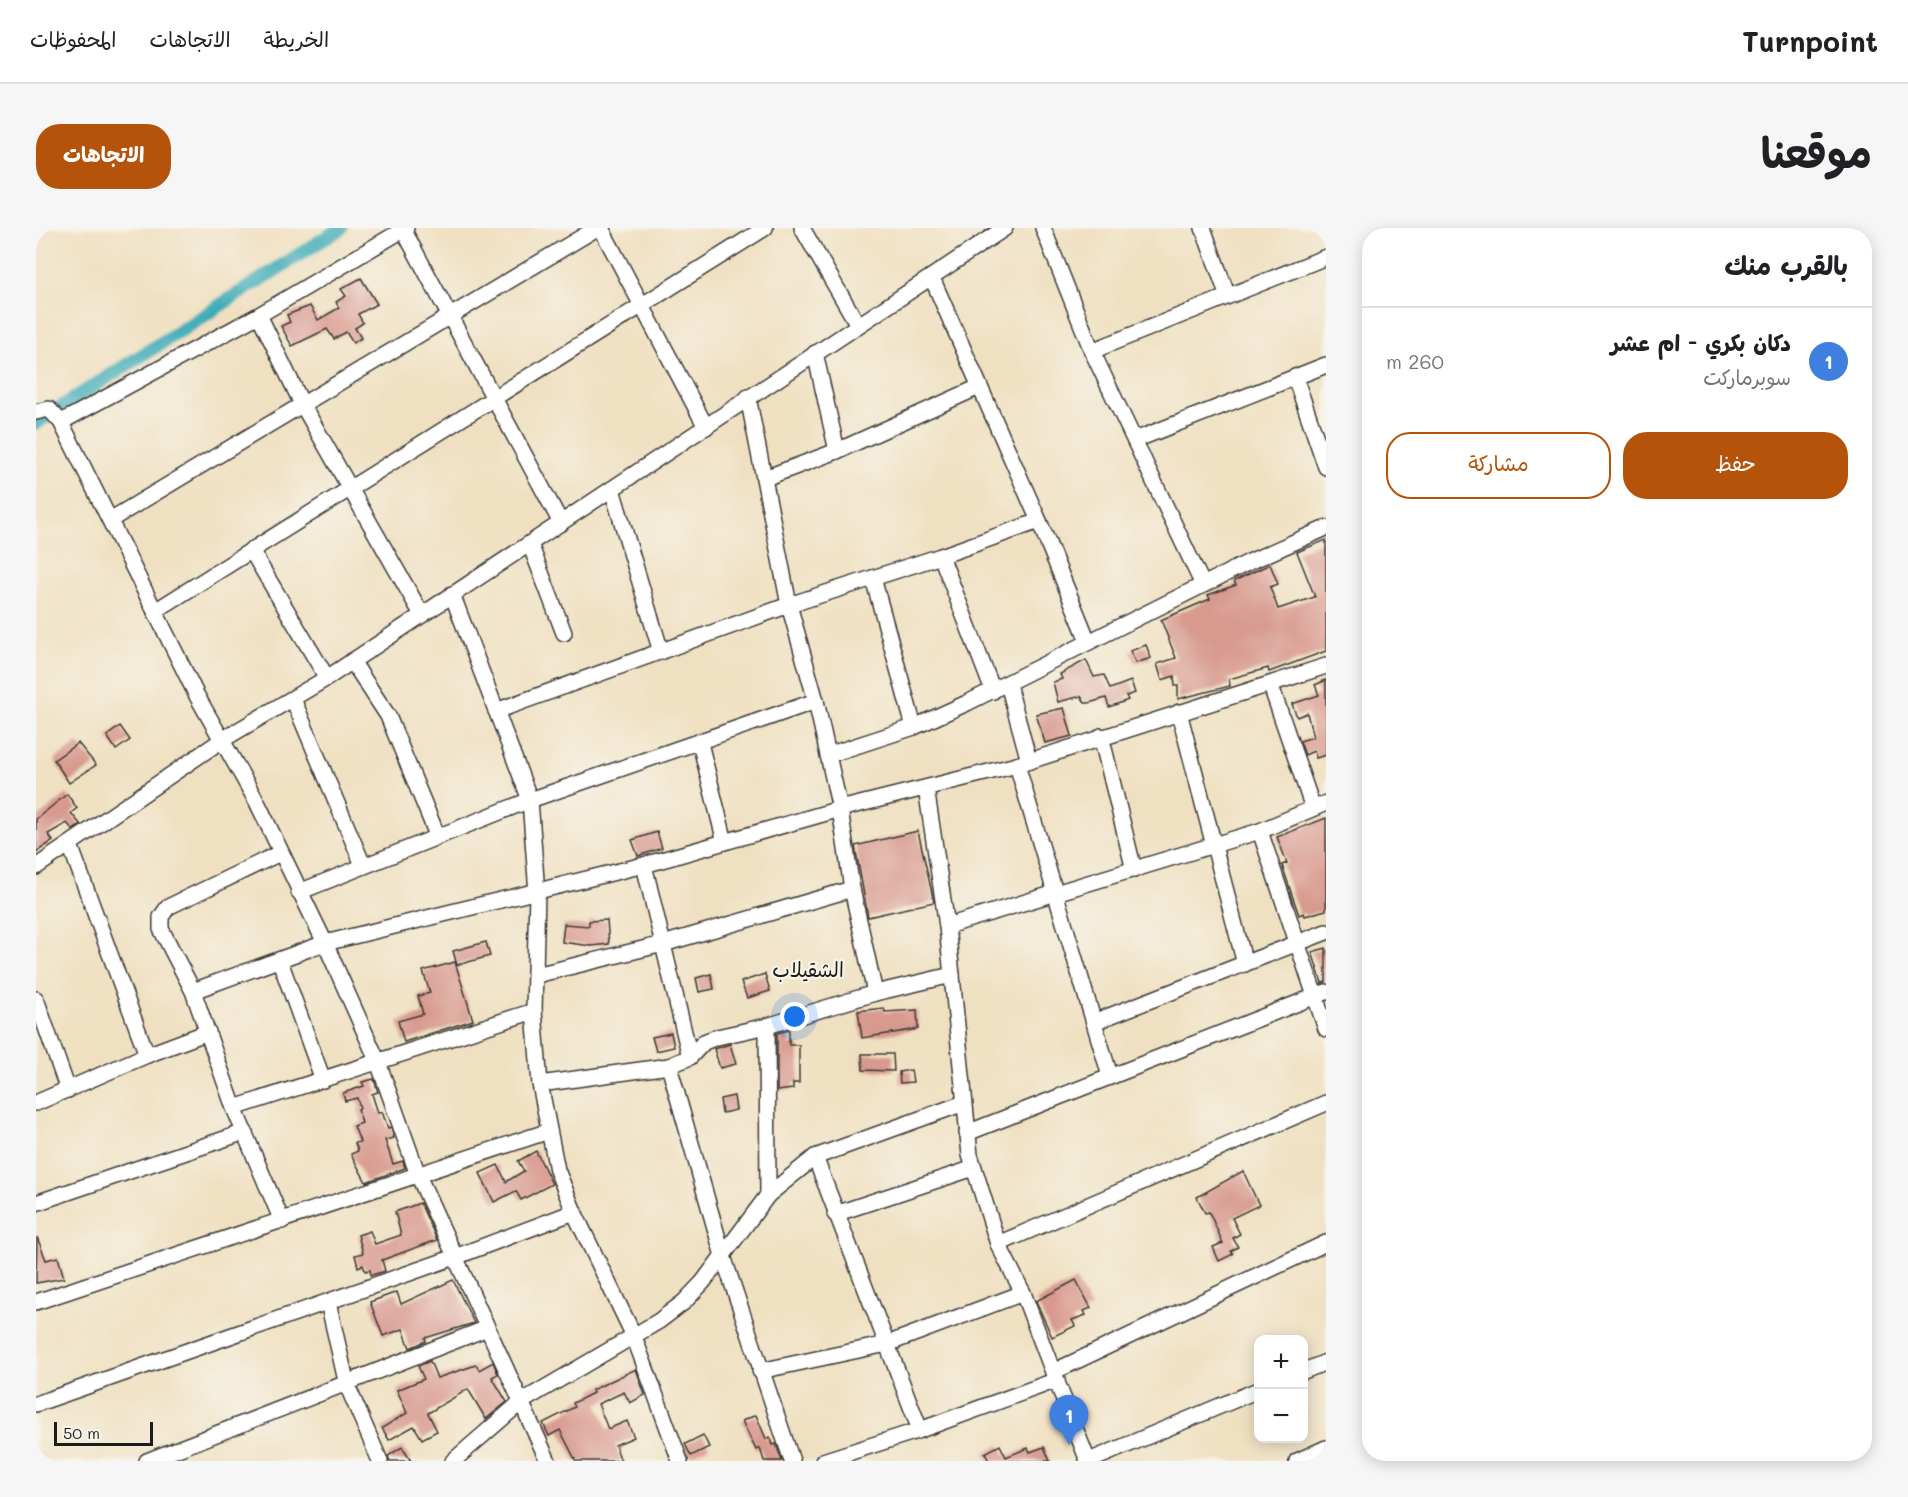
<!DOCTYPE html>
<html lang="ar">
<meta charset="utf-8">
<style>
:root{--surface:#fff;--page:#f6f6f6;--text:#202124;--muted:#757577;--line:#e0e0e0;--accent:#b45309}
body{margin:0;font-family:Mali,"Playpen Sans Arabic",sans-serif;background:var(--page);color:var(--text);direction:rtl}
.controls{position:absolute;right:18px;bottom:18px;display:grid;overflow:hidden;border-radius:12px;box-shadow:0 3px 15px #0003}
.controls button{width:54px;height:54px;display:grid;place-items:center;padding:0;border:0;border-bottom:2px solid var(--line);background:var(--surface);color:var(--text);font:30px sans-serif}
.scale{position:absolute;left:18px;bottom:15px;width:99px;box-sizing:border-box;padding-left:6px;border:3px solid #1c1c1c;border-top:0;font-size:16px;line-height:21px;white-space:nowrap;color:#1c1c1c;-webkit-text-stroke:4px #f7f3e8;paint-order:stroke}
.you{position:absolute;left:759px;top:789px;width:21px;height:21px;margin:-15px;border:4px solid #fff;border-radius:50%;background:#1a73e8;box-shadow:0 0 0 9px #1a73e833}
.badge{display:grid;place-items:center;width:39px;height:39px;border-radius:50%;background:var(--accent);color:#fff;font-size:20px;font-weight:700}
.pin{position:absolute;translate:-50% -50px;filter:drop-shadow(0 2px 3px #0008)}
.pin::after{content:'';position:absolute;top:32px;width:21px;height:18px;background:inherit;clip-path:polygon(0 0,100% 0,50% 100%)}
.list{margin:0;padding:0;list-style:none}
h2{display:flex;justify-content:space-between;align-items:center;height:78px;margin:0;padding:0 24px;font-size:26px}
h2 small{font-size:20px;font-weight:400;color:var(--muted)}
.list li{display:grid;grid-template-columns:39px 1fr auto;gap:18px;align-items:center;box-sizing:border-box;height:108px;padding:0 24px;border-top:2px solid var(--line)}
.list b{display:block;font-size:22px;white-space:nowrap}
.list p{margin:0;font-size:20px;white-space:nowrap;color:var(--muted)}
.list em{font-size:20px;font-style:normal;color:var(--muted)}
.actions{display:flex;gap:12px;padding:18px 24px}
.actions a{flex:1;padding:14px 0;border:2px solid var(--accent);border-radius:24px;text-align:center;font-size:21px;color:var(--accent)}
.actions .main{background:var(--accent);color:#fff}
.map{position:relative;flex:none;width:1290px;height:1233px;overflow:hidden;direction:ltr;border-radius:24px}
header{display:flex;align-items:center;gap:36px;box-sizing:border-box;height:84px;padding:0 30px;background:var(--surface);border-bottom:2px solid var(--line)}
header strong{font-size:28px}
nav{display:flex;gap:33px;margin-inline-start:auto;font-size:21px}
.intro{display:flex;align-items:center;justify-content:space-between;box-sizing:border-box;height:144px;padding:0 36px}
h1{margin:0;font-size:42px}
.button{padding:15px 27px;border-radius:24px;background:var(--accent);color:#fff;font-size:21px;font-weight:700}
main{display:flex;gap:36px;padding:0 36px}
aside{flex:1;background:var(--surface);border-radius:24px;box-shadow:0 3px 15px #0003}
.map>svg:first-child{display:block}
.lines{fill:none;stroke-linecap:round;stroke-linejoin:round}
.canal{stroke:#3aaab8;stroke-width:14}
.building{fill:#d8998e}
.minor-casing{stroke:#3c3935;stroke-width:18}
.minor{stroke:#fff;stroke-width:15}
.labels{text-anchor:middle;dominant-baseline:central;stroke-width:4.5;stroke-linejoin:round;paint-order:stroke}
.quarter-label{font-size:20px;fill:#1c1c1c;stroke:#f7f3e8}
</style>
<header>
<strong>Turnpoint</strong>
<nav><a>الخريطة</a><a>الاتجاهات</a><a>المحفوظات</a></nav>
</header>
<div class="intro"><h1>موقعنا</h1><a class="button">الاتجاهات</a></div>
<main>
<aside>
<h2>بالقرب منك<small></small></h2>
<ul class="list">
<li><span class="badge" style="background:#3f7fe0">1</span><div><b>دكان بكري - ام عشر</b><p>سوبرماركت</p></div><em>260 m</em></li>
</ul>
<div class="actions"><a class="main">حفظ</a><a>مشاركة</a></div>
</aside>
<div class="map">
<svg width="1290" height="1233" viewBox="0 0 1290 1233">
<rect width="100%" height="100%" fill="#f7f3e8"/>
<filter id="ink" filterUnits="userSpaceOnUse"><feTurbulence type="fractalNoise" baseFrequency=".0167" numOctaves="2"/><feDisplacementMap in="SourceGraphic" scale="12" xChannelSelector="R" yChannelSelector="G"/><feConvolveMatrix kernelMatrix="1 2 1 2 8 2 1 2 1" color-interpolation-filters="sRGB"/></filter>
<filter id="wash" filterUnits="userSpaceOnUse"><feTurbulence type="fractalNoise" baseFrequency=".008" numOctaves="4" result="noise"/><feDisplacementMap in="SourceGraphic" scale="24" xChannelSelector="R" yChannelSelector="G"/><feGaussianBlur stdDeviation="1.35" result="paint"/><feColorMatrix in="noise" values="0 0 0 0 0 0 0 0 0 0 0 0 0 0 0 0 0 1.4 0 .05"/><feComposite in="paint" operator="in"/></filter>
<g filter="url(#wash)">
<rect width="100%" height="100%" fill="#efe0c1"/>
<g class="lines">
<path class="canal" d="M0,195L305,0"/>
</g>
<g id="blocks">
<g class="building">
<path d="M325,50L341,76L322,86L327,95L319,100L325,110L317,115L310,104L298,111L291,101L256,118L245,98L254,94L251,87L274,78L282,92L303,80L300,74L310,68L305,61Z"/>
<path d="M1290,312V423L1233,444L1232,440L1193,451L1194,458L1142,471V458H1139L1138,448L1126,452L1121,436L1140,430L1125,392L1174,371L1172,367L1200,357L1198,353L1234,336L1242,356L1234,359L1242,381L1279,369L1261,324Z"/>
<path d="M1110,417L1115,430L1100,435L1094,423Z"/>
<path d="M1050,432L1058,449L1068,447L1074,461L1095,453L1099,465L1090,468L1092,472L1073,479L1070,470L1053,475H1049L1045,468L1022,474L1017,454L1026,451L1024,446Z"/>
<path d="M1290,452V527L1280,530L1278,523L1269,527L1264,513L1277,509L1271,485L1261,489L1256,476L1283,467L1279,457Z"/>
<path d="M1028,480L1036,508L1009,515L1000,486Z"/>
<path d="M84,498L94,512L80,522L71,508Z"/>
<path d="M42,515L60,537L33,555L18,532Z"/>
<path d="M31,566L41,580L35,585L45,597L37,602L31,595L12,606L17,613L0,624V591Z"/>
<path d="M1290,590V682L1269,688L1268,685L1263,687L1255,664L1246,637L1251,635L1241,609Z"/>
<path d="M882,603L898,674L832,689L819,618Z"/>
<path d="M621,604L626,620L602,628L596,612Z"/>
<path d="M571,692L573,716L555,718L526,714L528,696L553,698V693Z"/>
<path d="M450,714L454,728L421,737L417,723Z"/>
<path d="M1290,720V754L1286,755L1276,724Z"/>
<path d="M419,734L437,792L368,814L362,793L387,786L382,768L394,765L387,743Z"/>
<path d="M675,746L678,761L663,764L660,750Z"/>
<path d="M729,746L734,763L711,770L705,754Z"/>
<path d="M848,780L849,784L881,782L882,801L826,810L822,783Z"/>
<path d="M753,802V817H763V855H757V861L741,863V805Z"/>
<path d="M635,805L638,819L620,823L616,809Z"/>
<path d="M694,816L700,836L684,840L678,821Z"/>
<path d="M826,826H857L858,843L827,842Z"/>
<path d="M875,842L877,854L864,855L863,844Z"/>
<path d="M338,851L342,864L336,866L342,885L346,884L352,900L355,899L358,910L349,912L357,936L367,933L369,940L330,954L315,926L322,923L319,915L324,914L318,898L326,895L322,881L324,880L321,870L309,873L307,865L328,858L326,854Z"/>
<path d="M698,868L700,882L686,885L684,871Z"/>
<path d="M500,923L516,956L485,972L480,963L458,974L444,945L462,937L470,954L488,943L482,933Z"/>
<path d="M1207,943L1223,977L1196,990L1204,1006L1197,1010L1202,1019L1195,1023L1197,1026L1183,1033L1177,1019L1187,1015L1173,984L1169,985L1161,969Z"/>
<path d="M384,975L401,1012L346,1032L349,1043L346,1044L335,1047L334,1042L329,1043L327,1037L322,1039L319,1027L327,1025L322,1007L334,1003L339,1016L365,1007L359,984Z"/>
<path d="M1,1009L10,1032L22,1029L28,1050L0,1055Z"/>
<path d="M417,1052L438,1095L389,1110L390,1113L374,1120L367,1101L347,1108L334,1074L361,1064L365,1076Z"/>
<path d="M1040,1052L1055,1080L1048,1083L1050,1087L1036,1092L1039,1098L1016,1109L1000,1073Z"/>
<path d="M394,1133L401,1150L440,1137L443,1142L457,1134L462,1146L456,1149L471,1174L450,1191L432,1161L392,1185L401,1203L386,1211L378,1198L353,1212L346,1200L371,1185L361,1162L388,1151L382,1138Z"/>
<path d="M600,1141L609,1167L594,1175L588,1164L562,1176L572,1201L591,1193L598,1209L579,1217L585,1233H540L524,1202L513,1208L507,1195L539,1179L537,1175L557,1165L556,1162Z"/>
<path d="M720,1187L730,1211L734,1209L737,1217L740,1216L746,1233H728L724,1220L720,1222L706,1193Z"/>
<path d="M667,1207L673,1219L655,1228L649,1216Z"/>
<path d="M964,1217L970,1229L992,1220L994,1224L1008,1219L1014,1233H953L949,1225Z"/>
<path d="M366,1219L375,1233H354L352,1228Z"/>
</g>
</g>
</g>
<g filter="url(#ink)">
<use href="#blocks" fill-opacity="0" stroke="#3c3935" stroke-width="1.5"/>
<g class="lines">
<g class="minor-casing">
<g id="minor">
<path d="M565,0L670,199"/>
<path d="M766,0L822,97"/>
<path d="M1007,0L1056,123L1167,357"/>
<path d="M1167,0L1191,66"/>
<path d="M367,1L525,295"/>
<path d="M896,50L1003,293L1052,413"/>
<path d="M223,87L266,176L385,385"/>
<path d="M1056,123L1290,29"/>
<path d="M779,125L801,223"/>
<path d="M1259,149L1290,239"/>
<path d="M712,169L753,377L780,473L804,581L816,661L839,765"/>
<path d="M0,184L13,181L25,194L161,468L221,574L289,715L342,834L382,947L512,1233"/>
<path d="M25,194L223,87L370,0"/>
<path d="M1099,212L1290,137"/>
<path d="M729,250L801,223L943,159"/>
<path d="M576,261L625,424"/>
<path d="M74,292L561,0"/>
<path d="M494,316L528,405"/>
<path d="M215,322L291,450"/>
<path d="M905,328L957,463"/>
<path d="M837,350L878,499"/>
<path d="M416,366L494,572L501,665L498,783L501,820L504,856L521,942L538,984L597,1106L644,1233"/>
<path d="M119,383L729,0"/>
<path d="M316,433L352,488L401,607"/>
<path d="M972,456L993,533"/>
<path d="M1235,458L1277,580"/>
<path d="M257,471L327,637"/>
<path d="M460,483L753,377L905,328L1003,293"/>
<path d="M1143,484L1209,736"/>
<path d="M1065,508L1098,642"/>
<path d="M664,515L689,614"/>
<path d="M792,527L878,499L931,475L1213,334L1290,300"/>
<path d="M981,537L1074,848"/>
<path d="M890,560L911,698L934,927L962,1016L987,1065L1017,1144"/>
<path d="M1224,603L1290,801"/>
<path d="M34,617L111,827"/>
<path d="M244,625L132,679L125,689V701L157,763L198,880L246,993"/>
<path d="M608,637L654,829"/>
<path d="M0,639L186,512L291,450L969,0"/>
<path d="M263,664L494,572L780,473"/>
<path d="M911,698L1224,603L1290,575"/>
<path d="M244,733L287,852"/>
<path d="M500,747L627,716L816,661"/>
<path d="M157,763L289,715L608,637L804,581L981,537L1290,438"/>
<path d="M0,771L32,862"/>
<path d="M1058,794L1290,704"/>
<path d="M731,798L732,967"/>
<path d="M633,838L687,1028L756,1233"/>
<path d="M504,856L633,838L654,829L668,814L681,809L731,798L839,765L916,747"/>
<path d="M0,875L111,827L172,804"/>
<path d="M198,880L498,783"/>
<path d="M931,905L1290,764"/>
<path d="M779,929L884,1202"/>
<path d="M0,975L209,904"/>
<path d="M799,986L938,940"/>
<path d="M962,1016L1290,875"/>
<path d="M0,1074L513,903"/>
<path d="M292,1074L311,1157L344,1233"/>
<path d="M724,1143L851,1116L987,1065"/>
<path d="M1268,1143L1290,1134"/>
<path d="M0,1176L419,1029L538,984"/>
<path d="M111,1233L449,1101"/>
<path d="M417,1233L485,1174L623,1093L648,1074L667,1054L732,967L779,929L928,875"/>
<path d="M787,1233L884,1202L1021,1152"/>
<path d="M1052,1233L1017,1144L1290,1015"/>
<path d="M1053,1233L1222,1162"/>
<path d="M1261,1233L1290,1220"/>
</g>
</g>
<use href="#minor" class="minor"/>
</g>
</g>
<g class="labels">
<g class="quarter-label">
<text x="772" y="741">الشقيلاب</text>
</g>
</g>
</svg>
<div class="controls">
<button>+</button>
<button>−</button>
</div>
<div class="scale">50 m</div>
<div class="you"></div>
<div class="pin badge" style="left:1033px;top:1217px;background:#3f7fe0">1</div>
</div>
</main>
